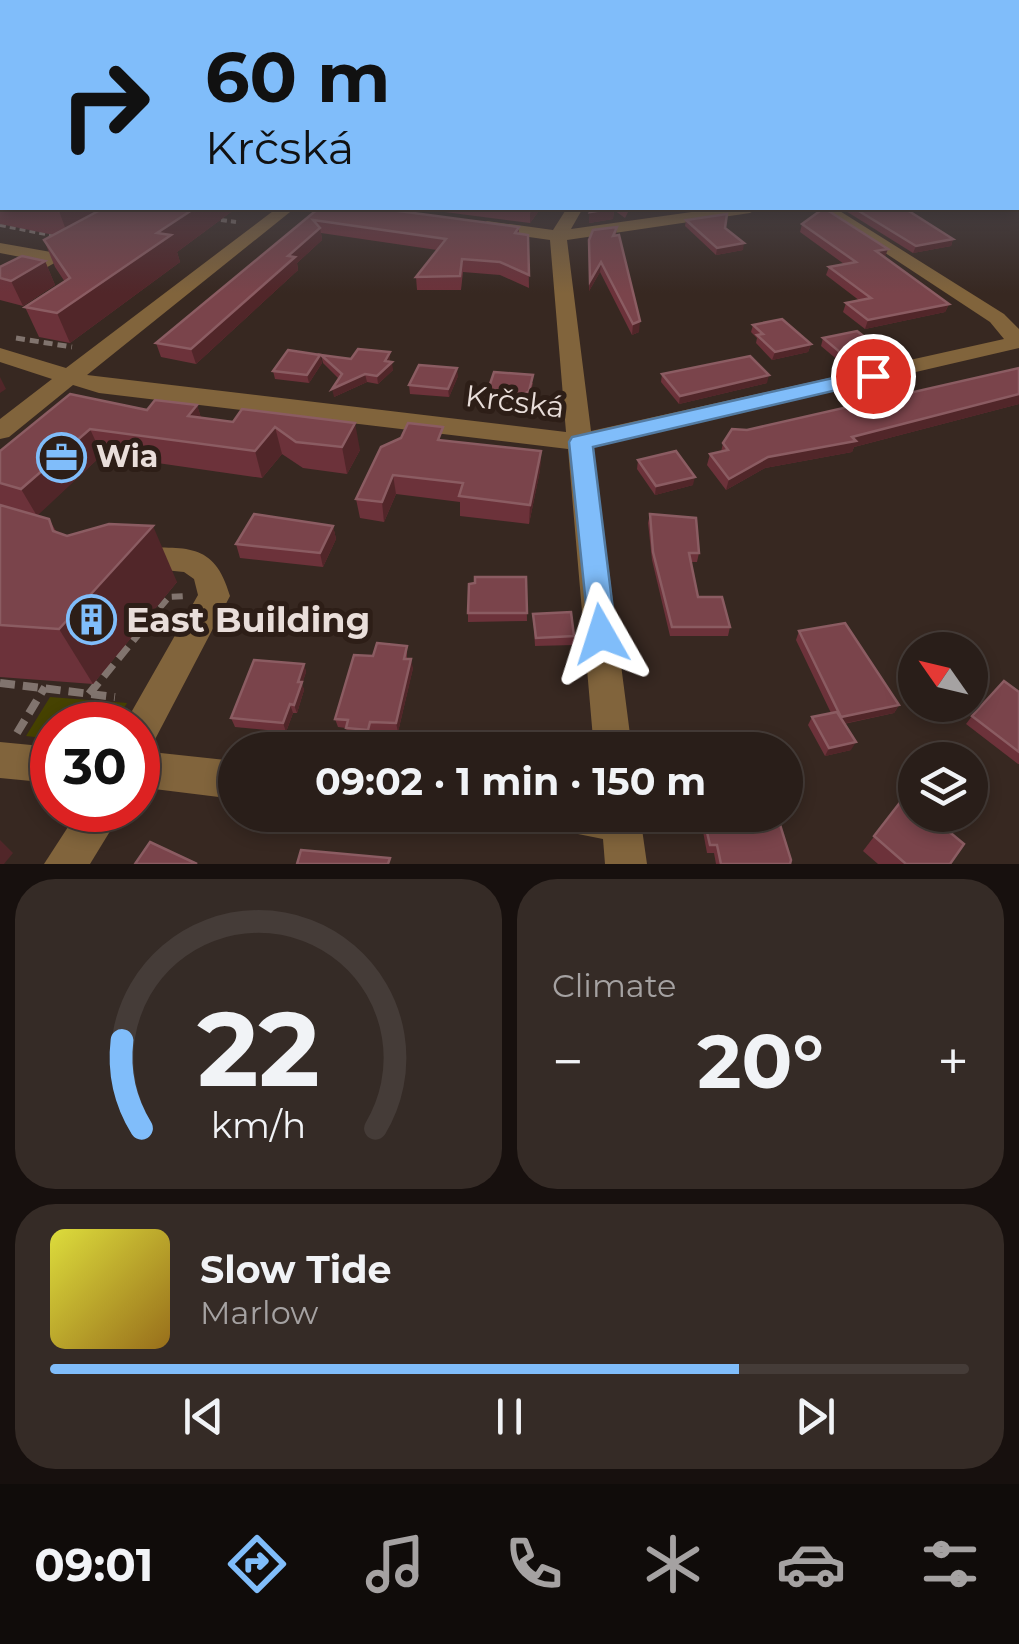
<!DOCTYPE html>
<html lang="en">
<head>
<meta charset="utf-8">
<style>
  :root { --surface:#291e19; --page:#352b26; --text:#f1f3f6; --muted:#a5a2a2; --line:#453c38; --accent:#80bdfa }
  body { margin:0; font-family:Montserrat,sans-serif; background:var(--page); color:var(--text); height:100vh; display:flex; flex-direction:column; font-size:38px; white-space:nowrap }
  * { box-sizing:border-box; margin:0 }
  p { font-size:32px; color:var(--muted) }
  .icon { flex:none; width:55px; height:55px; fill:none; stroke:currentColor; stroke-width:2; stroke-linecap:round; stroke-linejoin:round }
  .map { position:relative; height:864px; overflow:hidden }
  .side { display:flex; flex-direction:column; gap:15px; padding:15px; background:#17100e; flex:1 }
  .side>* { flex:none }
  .hud { position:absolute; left:0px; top:0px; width:1020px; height:210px; box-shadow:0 5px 15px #0003,0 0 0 2px var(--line); background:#80bdfa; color:#111; overflow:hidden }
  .needle { width:65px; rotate:304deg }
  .tools { position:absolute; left:898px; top:632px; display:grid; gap:20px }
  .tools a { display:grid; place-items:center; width:90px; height:90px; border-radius:50%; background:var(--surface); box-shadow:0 5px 15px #0003,0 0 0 2px var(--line); font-size:50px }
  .speed { position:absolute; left:30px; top:702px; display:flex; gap:20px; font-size:50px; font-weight:700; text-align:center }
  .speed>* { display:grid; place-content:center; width:130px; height:130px; border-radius:50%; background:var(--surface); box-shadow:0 5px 15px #0003,0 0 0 2px var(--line); line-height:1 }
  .speed .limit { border:15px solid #d22; background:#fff; color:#111 }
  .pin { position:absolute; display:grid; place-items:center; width:85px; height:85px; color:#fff; margin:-42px; border:5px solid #fff; border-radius:50%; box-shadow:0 2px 10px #0007 }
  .me { position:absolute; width:110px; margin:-55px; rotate:354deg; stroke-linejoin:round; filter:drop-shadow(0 0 8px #0008) }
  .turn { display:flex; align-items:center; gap:35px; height:210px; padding:0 40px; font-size:45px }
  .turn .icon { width:130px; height:130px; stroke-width:2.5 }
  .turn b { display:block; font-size:70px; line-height:85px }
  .big { font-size:75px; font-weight:700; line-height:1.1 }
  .side .card { flex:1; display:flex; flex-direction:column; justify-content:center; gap:15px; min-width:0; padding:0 35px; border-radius:40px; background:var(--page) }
  .side .dial { align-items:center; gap:0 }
  .dial svg { height:260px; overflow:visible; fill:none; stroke:var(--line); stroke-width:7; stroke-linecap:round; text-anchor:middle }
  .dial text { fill:var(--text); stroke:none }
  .song { display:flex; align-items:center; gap:30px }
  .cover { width:120px; height:120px; border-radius:15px; background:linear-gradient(135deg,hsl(60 70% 55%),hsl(40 70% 35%)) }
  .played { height:10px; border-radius:5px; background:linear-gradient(90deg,var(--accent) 75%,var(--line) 75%) }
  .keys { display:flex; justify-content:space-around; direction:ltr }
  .heat { display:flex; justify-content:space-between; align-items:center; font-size:55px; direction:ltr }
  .side .tiles { flex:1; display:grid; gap:15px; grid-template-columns:1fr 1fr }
  .card:last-child { grid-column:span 2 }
  .trip { position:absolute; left:218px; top:732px; width:585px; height:100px; border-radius:50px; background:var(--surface); box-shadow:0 5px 15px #0003,0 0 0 2px var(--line); font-weight:700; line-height:100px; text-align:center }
  .tabs { display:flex; height:160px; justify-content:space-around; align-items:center; background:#100c0a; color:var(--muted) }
  .tabs .icon { width:70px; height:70px }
  .tabs .on { color:var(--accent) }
  .tabs b { font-size:45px; color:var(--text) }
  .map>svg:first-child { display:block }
  .green { fill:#464201 }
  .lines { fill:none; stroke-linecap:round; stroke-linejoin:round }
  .path-far3 { stroke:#81746e; stroke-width:4; stroke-dasharray:6 4; stroke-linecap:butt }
  .path-far2 { stroke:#81746e; stroke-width:5; stroke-dasharray:9 5; stroke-linecap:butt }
  .path-far1 { stroke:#81746e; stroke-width:6; stroke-dasharray:11 6; stroke-linecap:butt }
  .path { stroke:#81746e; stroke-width:8; stroke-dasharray:15 8; stroke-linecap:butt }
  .minor { fill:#81643c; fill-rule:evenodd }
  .wall { fill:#6c323a }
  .shaded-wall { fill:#512629 }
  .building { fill:#7a444b; stroke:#8b5c62; stroke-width:2.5 }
  .route { fill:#80bdfa; stroke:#537ba2; stroke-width:2.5 }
  .labels { text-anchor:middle; stroke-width:10; stroke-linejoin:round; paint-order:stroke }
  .street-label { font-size:30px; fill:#e9deda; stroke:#2d1e17 }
  .poi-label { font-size:30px; font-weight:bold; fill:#e9deda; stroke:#2d1e17; text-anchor:start }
  .near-poi-label { font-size:35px; font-weight:bold; fill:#e9deda; stroke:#2d1e17; text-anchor:start }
</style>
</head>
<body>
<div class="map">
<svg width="1019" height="864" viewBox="0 0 1019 864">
  <rect width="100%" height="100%" fill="#372821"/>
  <!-- green -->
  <path class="green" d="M 50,697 L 127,703 L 114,725 L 52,725 L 52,739 L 26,736 Z"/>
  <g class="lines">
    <!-- path-far3 -->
    <g class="path-far3">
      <path d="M 221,220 L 236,222"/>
      <path d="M 0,225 L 56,236"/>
    </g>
    <!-- path-far2 -->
    <path class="path-far2" d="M 16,338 L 72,347"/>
    <!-- path-far1 -->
    <path class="path-far1" d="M 149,621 L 169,597 L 186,596"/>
    <!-- path -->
    <g class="path">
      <path d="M 0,683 L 115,697"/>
      <path d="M 89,694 L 151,618"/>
      <path d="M 17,733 L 45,687"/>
    </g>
    <!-- minor -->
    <g class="minor">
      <path d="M 132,208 L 151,208 L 0,294 L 0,280 L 36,260 L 0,253 L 0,243 L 51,252 Z"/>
      <path d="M 277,208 L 295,208 L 87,375 L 566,432 L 550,240 L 487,231 L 479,226 L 487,221 L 553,230 L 567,208 L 583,208 L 571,229 L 720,208 L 758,208 L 750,213 L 567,240 L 591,431 L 1004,339 L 990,322 L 817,208 L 835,208 L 1004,314 L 1019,329 L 1019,348 L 593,447 L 632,750 L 594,750 L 568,449 L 99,393 L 73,385 L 9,437 L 0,439 L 0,419 L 52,379 L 0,362 L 0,348 L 66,368 Z"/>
      <path d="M 135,547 C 185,549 214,540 230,596 L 151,747 L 142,751 L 235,761 L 235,799 L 138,787 L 138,725 L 124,725 L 198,595 L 194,579 L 184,572 L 124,566 L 120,558 L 124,550 Z"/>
      <path d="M 0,742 L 52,747 L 52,783 L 0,778 Z"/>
      <path d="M 79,810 L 123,810 L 90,864 L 44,864 Z"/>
      <path d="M 547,815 L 640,815 L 647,864 L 605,864 L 603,839 L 553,829 Z"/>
    </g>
  </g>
  <!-- wall -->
  <g class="wall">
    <path d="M 0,172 L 2,172 L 2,208 L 230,208 L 231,212 L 177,252 L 180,262 L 70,343 L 39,337 L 25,307 L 65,282 L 55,267 L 44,240 L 54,235 L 0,224 Z"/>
    <path d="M 319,208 L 519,227 L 519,234 L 528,235 L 529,288 L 500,275 L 463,272 L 461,290 L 417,290 L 416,277 L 437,250 L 321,233 L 322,240 L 297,263 L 298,270 L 196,364 L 161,357 L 156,343 Z"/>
    <path d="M 414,208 L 541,208 L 530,223 Z"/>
    <path d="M 592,208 L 630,208 L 625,218 L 614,210 L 613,219 L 589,223 L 590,212 Z"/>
    <path d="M 841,208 L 904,208 L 953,239 L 951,246 L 913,253 Z"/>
    <path d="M 686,220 L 725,228 L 743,250 L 716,255 L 685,226 Z"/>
    <path d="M 802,224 L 885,258 L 949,304 L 945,312 L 865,329 L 843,312 L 846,303 L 860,301 L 826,275 L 829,267 L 844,264 L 800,232 Z"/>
    <path d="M 617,227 L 616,235 L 639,332 L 632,335 L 600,272 L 589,291 L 589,240 Z"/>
    <path d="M 45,261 L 55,285 L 23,306 L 0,300 L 0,265 L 1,267 Z"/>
    <path d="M 753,325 L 811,344 L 808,352 L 772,360 L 756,343 L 757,338 L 751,332 Z"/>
    <path d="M 823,338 L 883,351 L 880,359 L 846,367 L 821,346 Z"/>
    <path d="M 390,352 L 389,362 L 393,370 L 378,384 L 367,382 L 334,397 L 339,379 L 323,363 L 321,355 L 351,359 Z"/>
    <path d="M 320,355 L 322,363 L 309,383 L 275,379 L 273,371 Z"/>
    <path d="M 1019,368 L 1019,404 L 854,447 L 852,452 L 765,468 L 726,490 L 707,465 L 710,454 L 721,452 L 723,443 L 747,430 Z"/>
    <path d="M 662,374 L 767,383 L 679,404 L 661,382 Z"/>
    <path d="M 458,376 L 449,397 L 410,394 L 409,385 Z"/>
    <path d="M 533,383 L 529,399 L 516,407 L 511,401 L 488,398 L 488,390 Z"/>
    <path d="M 197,405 L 201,418 L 233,422 L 242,409 L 360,450 L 347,474 L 303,468 L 282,454 L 262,478 L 102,455 L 37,515 L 49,519 L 57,533 L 177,582 L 93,684 L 0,677 L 0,451 L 147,410 Z"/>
    <path d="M 444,440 L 541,451 L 540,470 L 529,524 L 460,516 L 460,502 L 396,494 L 384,522 L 360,518 L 356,499 Z"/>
    <path d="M 638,460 L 693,485 L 655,495 L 637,469 Z"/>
    <path d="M 650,514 L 699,553 L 697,562 L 691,562 L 698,597 L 730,627 L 728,636 L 670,636 L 652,560 L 648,523 Z"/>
    <path d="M 333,526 L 336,539 L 323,567 L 240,558 L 236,544 Z"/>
    <path d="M 526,577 L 527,621 L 468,622 L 468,613 Z"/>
    <path d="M 533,614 L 574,636 L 574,645 L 535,646 Z"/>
    <path d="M 799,631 L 899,705 L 894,713 L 844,724 L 851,750 L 825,756 L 808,725 L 812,717 L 831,713 L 796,640 Z"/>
    <path d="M 407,646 L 407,659 L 413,668 L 398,732 L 372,730 L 369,738 L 348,737 L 346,728 L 338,727 L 335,719 L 373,656 Z"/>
    <path d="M 304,664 L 306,672 L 302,684 L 304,690 L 297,713 L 293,713 L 286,732 L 235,727 L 231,718 Z"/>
    <path d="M 1019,692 L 1019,764 L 1018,764 L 966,724 L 972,716 Z"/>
    <path d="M 905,796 L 950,864 L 878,864 L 863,851 Z"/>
    <path d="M 700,815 L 777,815 L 790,864 L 716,864 L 714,853 L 707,853 Z"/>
  </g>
  <!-- shaded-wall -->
  <g class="shaded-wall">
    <path d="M 66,208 L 125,208 L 69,238 L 59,211 Z"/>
    <path d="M 195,208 L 230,208 L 231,212 L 177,252 L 180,262 L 70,343 L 57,313 L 157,233 Z"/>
    <path d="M 533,208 L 541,208 L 530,223 L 530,211 Z"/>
    <path d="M 614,208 L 613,219 L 589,223 L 590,212 Z"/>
    <path d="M 669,208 L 701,208 L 668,212 Z"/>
    <path d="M 320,228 L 322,240 L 297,263 L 298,270 L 196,364 L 191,349 L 288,256 Z"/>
    <path d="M 953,239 L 951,246 L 913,253 L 916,246 Z"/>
    <path d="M 744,243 L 743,250 L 716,255 L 717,248 Z"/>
    <path d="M 888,249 L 885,257 L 876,251 Z"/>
    <path d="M 45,261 L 55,285 L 23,306 L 11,281 Z"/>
    <path d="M 601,262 L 600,272 L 589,291 L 590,281 Z"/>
    <path d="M 949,304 L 945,312 L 865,329 L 868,320 Z"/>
    <path d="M 640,321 L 639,332 L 632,335 L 633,324 Z"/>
    <path d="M 811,344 L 808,352 L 772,360 L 775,352 Z"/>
    <path d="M 883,351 L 880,359 L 846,367 L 848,359 Z"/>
    <path d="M 390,352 L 390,360 L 387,367 L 392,362 L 393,370 L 378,384 L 377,376 Z"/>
    <path d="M 320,355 L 322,363 L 309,383 L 307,375 Z"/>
    <path d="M 457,368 L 458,376 L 449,397 L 448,389 Z"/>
    <path d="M 365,374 L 367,382 L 334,397 L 332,389 Z"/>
    <path d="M 533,375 L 529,399 L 516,407 L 516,399 Z"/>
    <path d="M 769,375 L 767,383 L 679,404 L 680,396 Z"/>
    <path d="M 0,377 L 6,389 L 0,393 Z"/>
    <path d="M 1019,394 L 1019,404 L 854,447 L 852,452 L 765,468 L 726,490 L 729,479 L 768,457 Z"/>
    <path d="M 197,405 L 205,431 L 188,416 Z"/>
    <path d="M 355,423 L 360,450 L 347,474 L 342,447 Z"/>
    <path d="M 275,427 L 282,454 L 262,478 L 255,451 Z"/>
    <path d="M 90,429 L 102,455 L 37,516 L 21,489 Z"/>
    <path d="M 541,451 L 540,470 L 529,524 L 530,505 Z"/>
    <path d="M 393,475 L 396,494 L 384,522 L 382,502 Z"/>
    <path d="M 695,477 L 693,485 L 655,495 L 656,486 Z"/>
    <path d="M 153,526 L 177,582 L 93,684 L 59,629 Z"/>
    <path d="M 333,526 L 336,539 L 323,567 L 320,553 Z"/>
    <path d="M 411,659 L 413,668 L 398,732 L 396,723 Z"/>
    <path d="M 304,664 L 306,672 L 302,684 L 304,690 L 297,713 L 294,705 L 298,682 Z"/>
    <path d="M 290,704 L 293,713 L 286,732 L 283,723 Z"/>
    <path d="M 899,705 L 894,713 L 837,725 L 841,717 Z"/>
    <path d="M 856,742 L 851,750 L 825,756 L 829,748 Z"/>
    <path d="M 0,840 L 13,853 L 4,864 L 0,864 Z"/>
  </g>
  <!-- building -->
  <g class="building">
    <path d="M 0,172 L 2,172 L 2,201 L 0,200 Z"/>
    <path d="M 38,208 L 66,208 L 59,211 Z"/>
    <path d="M 104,208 L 195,208 L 157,233 L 171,235 L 57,313 L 25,307 L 70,278 L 44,240 Z"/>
    <path d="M 319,208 L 376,208 L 519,227 L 515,233 L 528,235 L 529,275 L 500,262 L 462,259 L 460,276 L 416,277 L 446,239 L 313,220 L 320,228 L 288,256 L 295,257 L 191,349 L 156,343 Z"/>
    <path d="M 504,208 L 533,208 L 530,211 Z"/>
    <path d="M 592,208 L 614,208 L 590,212 Z"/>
    <path d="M 824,208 L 888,249 L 876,251 L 949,304 L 868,320 L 846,303 L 871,298 L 829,267 L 856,262 L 802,224 Z"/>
    <path d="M 854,208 L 904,208 L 953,239 L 916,246 Z"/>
    <path d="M 727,214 L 725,228 L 744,243 L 717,248 L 686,220 Z"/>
    <path d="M 617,227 L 613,236 L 619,235 L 640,321 L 633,324 L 601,262 L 590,281 L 589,240 L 593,230 Z"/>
    <path d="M 22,256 L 45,261 L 11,281 L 0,278 L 0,267 Z"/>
    <path d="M 782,319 L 811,344 L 775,352 L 757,335 L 763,334 L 753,325 Z"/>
    <path d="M 857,331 L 883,351 L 848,359 L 823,338 Z"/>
    <path d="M 358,349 L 390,352 L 385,361 L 392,362 L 377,376 L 365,374 L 332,389 L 342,374 L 321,355 L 351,359 Z"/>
    <path d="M 288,350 L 320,355 L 307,375 L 273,371 Z"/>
    <path d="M 750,356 L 769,375 L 680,396 L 662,374 Z"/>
    <path d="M 419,365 L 457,368 L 448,389 L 409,385 Z"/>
    <path d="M 1019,368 L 1019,394 L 852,437 L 856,441 L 768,457 L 729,479 L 710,454 L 728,450 L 723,443 L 732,429 L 747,430 Z"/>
    <path d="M 494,372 L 533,375 L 529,391 L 516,399 L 511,392 L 488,390 Z"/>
    <path d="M 70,394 L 147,410 L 155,400 L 197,405 L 188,416 L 233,422 L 242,409 L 355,423 L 342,447 L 296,442 L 275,427 L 255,451 L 90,429 L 21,489 L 0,483 L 0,451 Z"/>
    <path d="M 408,423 L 443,427 L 438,440 L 541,451 L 530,505 L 459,496 L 463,483 L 393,475 L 382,502 L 356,499 L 381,447 L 401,438 Z"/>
    <path d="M 676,451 L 695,477 L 656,486 L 638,460 Z"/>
    <path d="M 0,505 L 49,519 L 53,531 L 67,536 L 109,524 L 153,526 L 59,629 L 0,625 Z"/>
    <path d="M 254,514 L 333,526 L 320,553 L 236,544 Z"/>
    <path d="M 650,514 L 696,518 L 699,553 L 689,553 L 698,597 L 722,597 L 730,627 L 672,627 L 653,552 Z"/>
    <path d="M 475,577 L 526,577 L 527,613 L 468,613 L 469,584 L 475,583 Z"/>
    <path d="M 571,612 L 574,636 L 536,638 L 533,614 Z"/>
    <path d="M 845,623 L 899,705 L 841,717 L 799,631 Z"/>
    <path d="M 377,643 L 407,646 L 404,659 L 411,659 L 396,723 L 370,722 L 368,730 L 346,728 L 348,720 L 335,719 L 354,655 L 373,656 Z"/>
    <path d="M 254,660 L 304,664 L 298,682 L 302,682 L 294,705 L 290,704 L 283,723 L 231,718 Z"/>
    <path d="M 1004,681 L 1019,692 L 1019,752 L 972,716 Z"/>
    <path d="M 837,712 L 856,742 L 829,748 L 812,717 Z"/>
    <path d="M 905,796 L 915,804 L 915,815 L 929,815 L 964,844 L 950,864 L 906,864 L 874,836 Z"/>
    <path d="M 703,815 L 777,815 L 791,860 L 790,864 L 721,864 L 717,845 L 710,845 Z"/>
    <path d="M 150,842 L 197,864 L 135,864 Z"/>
    <path d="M 301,850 L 390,858 L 388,864 L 297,864 Z"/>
  </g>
  <!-- sky -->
  <linearGradient id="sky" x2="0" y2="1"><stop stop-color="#1e1612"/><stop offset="0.59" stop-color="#4d484e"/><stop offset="1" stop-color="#4d484e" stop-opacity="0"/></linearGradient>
  <rect width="1019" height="293" fill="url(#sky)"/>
  <!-- route -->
  <path class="route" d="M 873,369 L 883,376 L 880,380 L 593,447 L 616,634 L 612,643 L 601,647 L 590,643 L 569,442 L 572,437 Z"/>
  <!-- icons -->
  <defs>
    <symbol id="office-ring" viewBox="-11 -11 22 22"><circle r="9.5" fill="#2d1e17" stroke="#80bdfa" stroke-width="1.5"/><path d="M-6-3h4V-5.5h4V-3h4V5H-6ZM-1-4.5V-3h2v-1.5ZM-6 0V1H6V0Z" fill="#80bdfa"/></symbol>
    <symbol id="building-ring" viewBox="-11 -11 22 22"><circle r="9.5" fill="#2d1e17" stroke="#80bdfa" stroke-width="1.5"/><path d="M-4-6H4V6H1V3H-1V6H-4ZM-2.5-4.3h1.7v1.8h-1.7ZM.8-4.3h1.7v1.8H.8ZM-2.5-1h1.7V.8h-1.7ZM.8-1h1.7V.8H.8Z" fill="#80bdfa"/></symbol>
  </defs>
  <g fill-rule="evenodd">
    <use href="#office-ring" x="34" y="430" width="55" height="55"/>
    <use href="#building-ring" x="64" y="592" width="55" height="55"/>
  </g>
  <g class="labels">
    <!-- street labels -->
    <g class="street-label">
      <text transform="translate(515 402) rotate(7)" y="10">Krčská</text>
    </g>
    <!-- poi labels -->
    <g class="poi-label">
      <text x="96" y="467">Wia</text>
    </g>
    <!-- near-poi labels -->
    <g class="near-poi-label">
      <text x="126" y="632">East Building</text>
    </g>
  </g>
</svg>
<div class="tools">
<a><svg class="needle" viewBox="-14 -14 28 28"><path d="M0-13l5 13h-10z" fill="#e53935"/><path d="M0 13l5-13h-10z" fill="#a5a2a2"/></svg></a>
<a><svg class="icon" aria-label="layers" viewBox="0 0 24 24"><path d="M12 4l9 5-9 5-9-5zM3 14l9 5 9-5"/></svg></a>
</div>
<div class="speed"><div class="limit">30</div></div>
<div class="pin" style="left:873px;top:376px;background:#d93025"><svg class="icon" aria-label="arrive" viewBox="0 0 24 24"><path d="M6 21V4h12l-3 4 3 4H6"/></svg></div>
<svg class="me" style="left:601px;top:634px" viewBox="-20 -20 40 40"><path d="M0-17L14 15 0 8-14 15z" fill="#80bdfa" stroke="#fff" stroke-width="4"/></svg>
<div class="trip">09:02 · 1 min · 150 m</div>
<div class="hud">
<div class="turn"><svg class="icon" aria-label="right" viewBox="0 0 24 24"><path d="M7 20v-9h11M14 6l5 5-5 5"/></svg><div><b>60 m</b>Krčská</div></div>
</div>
</div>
<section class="side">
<div class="tiles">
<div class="card dial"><svg viewBox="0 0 100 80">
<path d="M14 69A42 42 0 1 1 86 69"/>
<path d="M14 69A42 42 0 0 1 8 42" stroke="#80bdfa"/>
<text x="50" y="56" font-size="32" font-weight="700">22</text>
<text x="50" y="72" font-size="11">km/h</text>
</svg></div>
<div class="card"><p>Climate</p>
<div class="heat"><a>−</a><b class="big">20°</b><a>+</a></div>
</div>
<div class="card">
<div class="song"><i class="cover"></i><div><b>Slow Tide</b><p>Marlow</p></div></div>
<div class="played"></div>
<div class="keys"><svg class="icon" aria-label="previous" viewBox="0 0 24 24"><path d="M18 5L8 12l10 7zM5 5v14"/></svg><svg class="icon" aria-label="pause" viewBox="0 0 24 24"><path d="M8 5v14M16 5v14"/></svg><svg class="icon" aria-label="next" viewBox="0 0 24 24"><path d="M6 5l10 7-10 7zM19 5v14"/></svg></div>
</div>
</div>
</section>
<nav class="tabs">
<b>09:01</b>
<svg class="icon on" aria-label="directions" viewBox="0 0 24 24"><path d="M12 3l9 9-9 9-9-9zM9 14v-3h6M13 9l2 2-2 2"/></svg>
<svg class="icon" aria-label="music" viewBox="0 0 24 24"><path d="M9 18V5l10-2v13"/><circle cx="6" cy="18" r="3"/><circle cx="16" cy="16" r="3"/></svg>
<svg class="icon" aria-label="phone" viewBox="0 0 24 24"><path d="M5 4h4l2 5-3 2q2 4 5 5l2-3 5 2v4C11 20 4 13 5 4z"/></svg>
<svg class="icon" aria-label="climate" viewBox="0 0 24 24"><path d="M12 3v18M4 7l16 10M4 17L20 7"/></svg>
<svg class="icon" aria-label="car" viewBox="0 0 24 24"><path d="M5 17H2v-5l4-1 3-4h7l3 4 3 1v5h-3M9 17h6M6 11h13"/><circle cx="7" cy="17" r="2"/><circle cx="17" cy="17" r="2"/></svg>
<svg class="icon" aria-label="filters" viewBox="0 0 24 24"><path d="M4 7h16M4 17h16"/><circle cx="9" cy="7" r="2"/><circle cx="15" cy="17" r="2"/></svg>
</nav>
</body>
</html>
